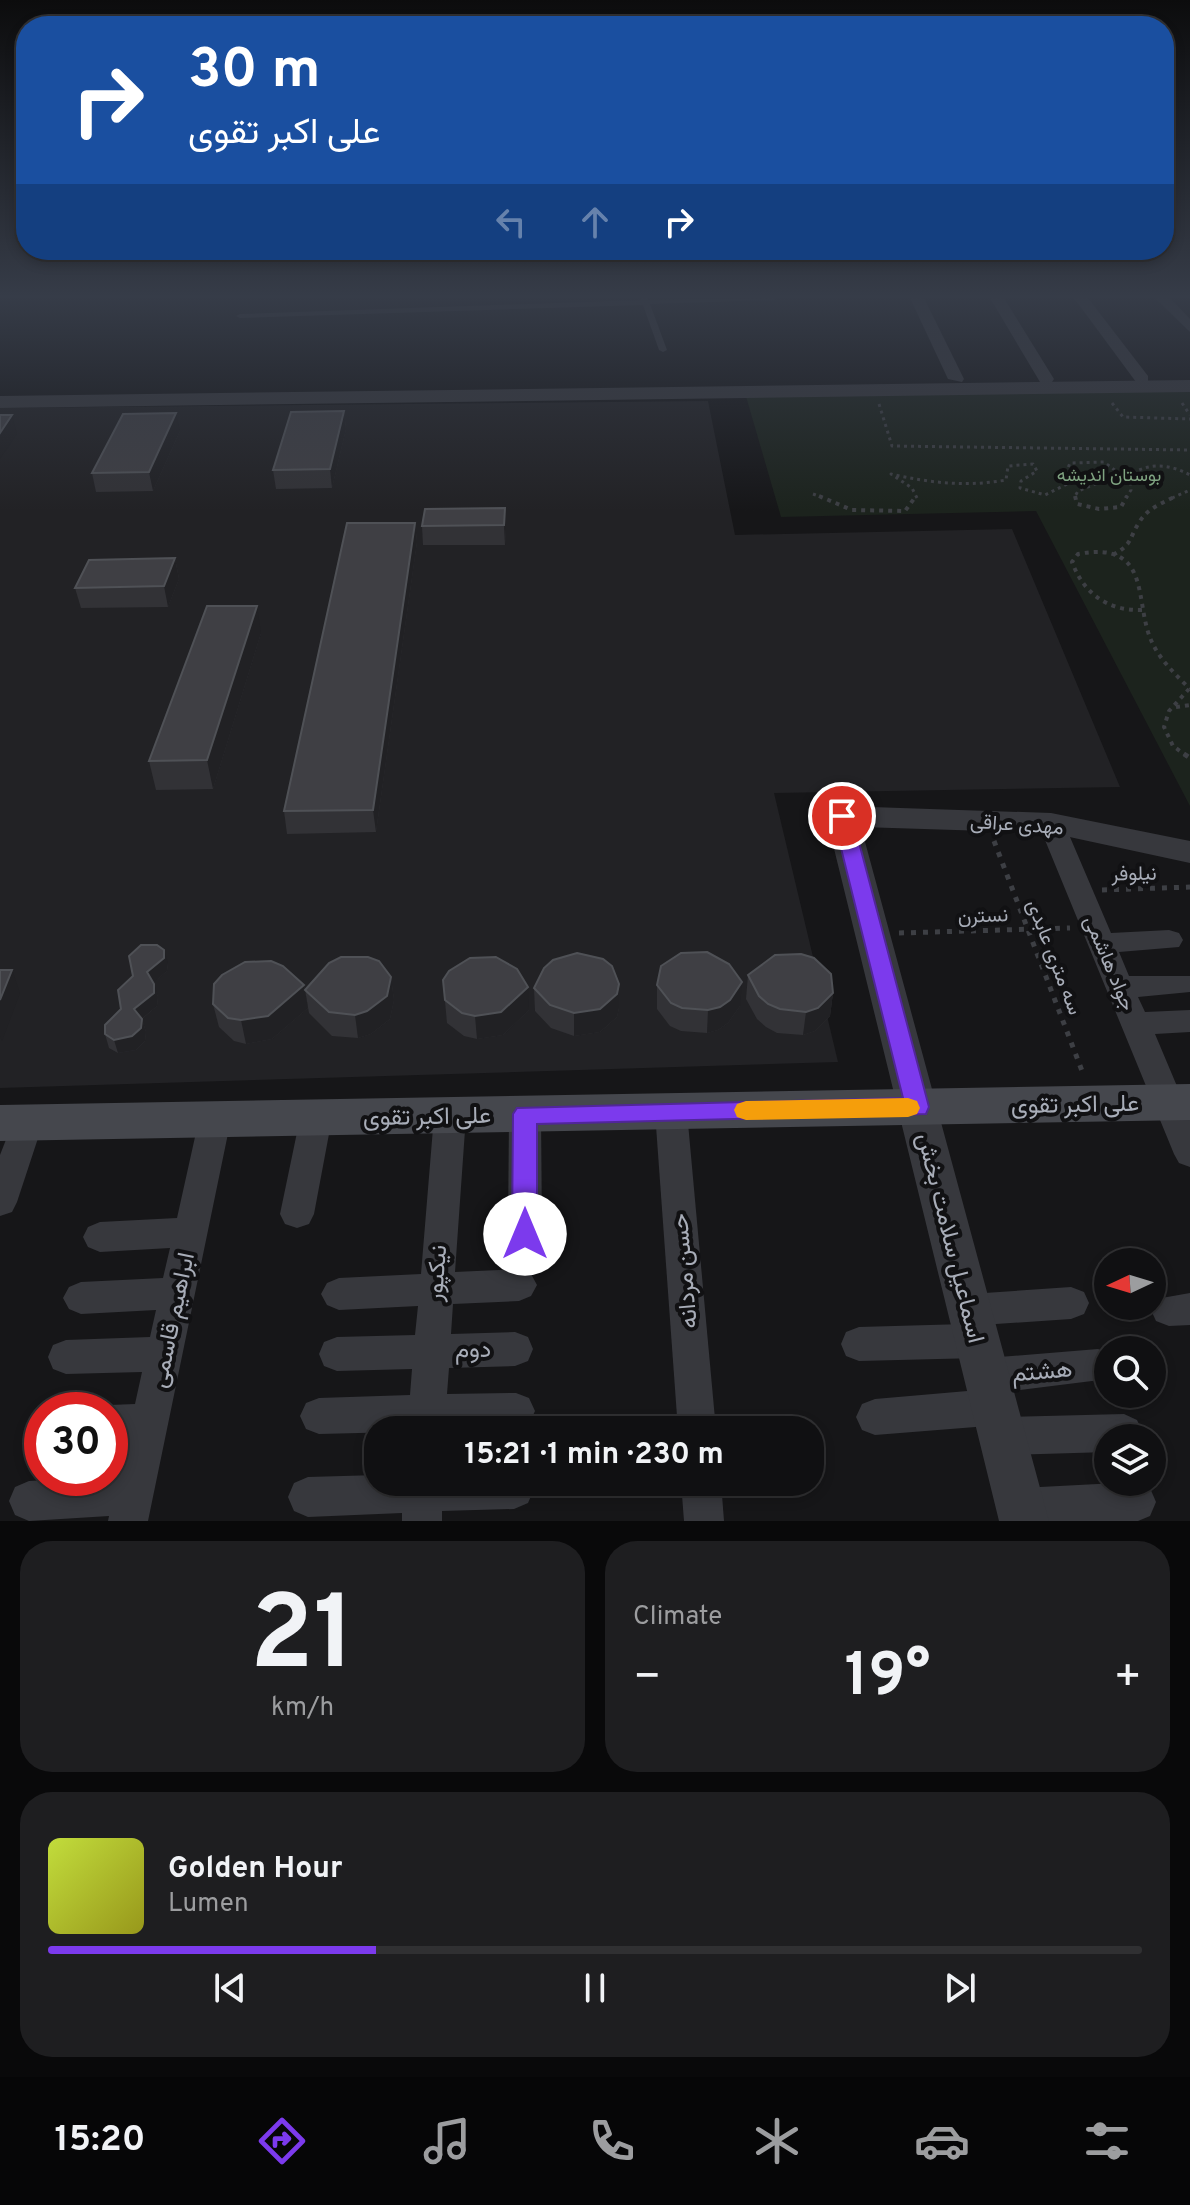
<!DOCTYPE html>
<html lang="en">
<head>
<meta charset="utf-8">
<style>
  :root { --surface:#101012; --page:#1e1e20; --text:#f1f3f6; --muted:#9c9d9f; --line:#303032; --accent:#7c3aed }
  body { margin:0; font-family:Overpass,Vazirmatn,sans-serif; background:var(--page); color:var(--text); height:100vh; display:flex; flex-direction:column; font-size:30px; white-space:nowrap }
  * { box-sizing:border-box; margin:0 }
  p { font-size:26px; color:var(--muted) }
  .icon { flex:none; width:44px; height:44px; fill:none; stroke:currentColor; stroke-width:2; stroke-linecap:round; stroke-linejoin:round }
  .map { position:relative; height:1521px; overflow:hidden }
  .side { display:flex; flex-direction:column; gap:20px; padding:20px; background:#09090a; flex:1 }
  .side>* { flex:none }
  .top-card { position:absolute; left:16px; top:16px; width:1158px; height:244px; border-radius:32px; box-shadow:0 4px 12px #0003,0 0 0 2px var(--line); background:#1a4fa0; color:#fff; overflow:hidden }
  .needle { width:52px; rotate:266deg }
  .buttons { position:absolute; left:1094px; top:1248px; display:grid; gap:16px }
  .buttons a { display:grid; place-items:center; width:72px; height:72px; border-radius:50%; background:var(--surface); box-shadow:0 4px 12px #0003,0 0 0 2px var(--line); font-size:40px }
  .speed { position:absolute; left:24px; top:1392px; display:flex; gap:16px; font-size:40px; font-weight:700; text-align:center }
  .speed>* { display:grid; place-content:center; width:104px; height:104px; border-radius:50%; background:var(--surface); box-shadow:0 4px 12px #0003,0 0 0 2px var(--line); line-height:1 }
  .speed .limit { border:12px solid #d22; background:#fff; color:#111 }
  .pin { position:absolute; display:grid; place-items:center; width:68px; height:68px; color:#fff; margin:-34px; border:4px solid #fff; border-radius:50%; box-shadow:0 2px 8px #0007 }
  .me { position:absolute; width:88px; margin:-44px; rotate:0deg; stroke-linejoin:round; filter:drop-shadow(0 0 6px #0008) }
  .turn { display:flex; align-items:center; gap:28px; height:168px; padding:0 40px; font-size:36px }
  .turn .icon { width:104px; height:104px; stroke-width:2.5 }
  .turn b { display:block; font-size:56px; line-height:68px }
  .lanes { display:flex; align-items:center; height:76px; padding:0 40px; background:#0003; justify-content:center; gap:40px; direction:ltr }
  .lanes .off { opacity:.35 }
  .big { font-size:60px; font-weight:700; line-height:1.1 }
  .side .widget { flex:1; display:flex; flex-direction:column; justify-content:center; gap:12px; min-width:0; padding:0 28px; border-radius:32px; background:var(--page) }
  .side .dial { align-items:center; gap:0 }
  .dial b { font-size:104px; line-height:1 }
  .song { display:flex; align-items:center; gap:24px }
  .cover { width:96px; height:96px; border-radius:12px; background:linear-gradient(135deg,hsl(70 70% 55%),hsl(60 70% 35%)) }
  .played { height:8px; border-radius:4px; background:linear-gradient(90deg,var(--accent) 30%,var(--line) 30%) }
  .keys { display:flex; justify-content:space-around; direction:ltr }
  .heat { display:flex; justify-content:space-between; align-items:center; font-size:44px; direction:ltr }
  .side .tiles { flex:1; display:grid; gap:20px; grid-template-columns:1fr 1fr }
  .widget:last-child { grid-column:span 2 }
  .trip { position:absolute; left:364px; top:1416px; width:460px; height:80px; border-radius:32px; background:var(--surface); box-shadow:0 4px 12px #0003,0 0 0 2px var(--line); font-weight:700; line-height:80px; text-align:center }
  .dock { display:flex; height:128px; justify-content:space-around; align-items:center; background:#060607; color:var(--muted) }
  .dock .icon { width:56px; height:56px }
  .dock .current { color:var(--accent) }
  .dock b { font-size:36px; color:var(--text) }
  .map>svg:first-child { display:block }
  .built { fill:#222225 }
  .green { fill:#1c231d }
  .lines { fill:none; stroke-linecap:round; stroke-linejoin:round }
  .path-far2 { stroke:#3d3f44; stroke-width:3; stroke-dasharray:3 4; stroke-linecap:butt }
  .path-far1 { stroke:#3d3f44; stroke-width:4; stroke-dasharray:4 5; stroke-linecap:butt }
  .path { stroke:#3d3f44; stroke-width:5; stroke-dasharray:5 7; stroke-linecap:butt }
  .service { fill:#37383d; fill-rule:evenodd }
  .minor { fill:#37383d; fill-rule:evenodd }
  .tertiary { fill:#37383d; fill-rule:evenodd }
  .secondary { fill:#45474d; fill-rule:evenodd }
  .wall { fill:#323236 }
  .shaded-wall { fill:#212124 }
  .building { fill:#3f3f44; stroke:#4f5156; stroke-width:2 }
  .route { fill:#7c3aed; stroke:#51269a; stroke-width:2 }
  .slow { fill:#f59e0b }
  .labels { text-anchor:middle; stroke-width:8; stroke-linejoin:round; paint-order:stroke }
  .far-park-label { font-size:18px; fill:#7fa381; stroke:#111113 }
  .street-label { font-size:20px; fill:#a8adb8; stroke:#111113 }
  .near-street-label { font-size:24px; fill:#a8adb8; stroke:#111113 }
</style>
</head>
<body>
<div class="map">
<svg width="1190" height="1521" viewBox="0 0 1190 1521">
  <rect width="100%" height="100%" fill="#161618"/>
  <!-- built -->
  <path class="built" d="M 708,401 L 735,535 L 1012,529 L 1120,787 L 774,793 L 838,1062 L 0,1088 L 0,408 Z"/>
  <!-- green -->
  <path class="green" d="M 1190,391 L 1190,806 L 1036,511 L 781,517 L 745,393 Z"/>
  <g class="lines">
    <!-- path-far2 -->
    <g class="path-far2">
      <path d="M 1112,403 L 1123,417 L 1190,419"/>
      <path d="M 1182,403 L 1190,415"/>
      <path d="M 879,404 L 892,446 L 1190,450"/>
      <path d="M 813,494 L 824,498"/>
      <path d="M 917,498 L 912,488 L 891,474 C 930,483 967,487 1006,480 L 1008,466 L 1033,464 L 1037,471 L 1021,481 L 1020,488 L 1045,495 L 1067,484 L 1065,475 L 1070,463 L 1104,462 L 1120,474 L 1078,491 L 1074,498"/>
      <path d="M 1126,498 L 1131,490 L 1130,475 C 1149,462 1170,464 1190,475"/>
      <path d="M 1172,498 L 1190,490"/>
    </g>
    <!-- path-far1 -->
    <g class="path-far1">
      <path d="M 819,496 L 852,510 L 905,511 L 916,496"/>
      <path d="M 1075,496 L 1077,504 L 1099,509 L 1121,507 L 1127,496"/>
      <path d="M 1113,555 C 1134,543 1128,539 1140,521 C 1148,508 1163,503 1176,496"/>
      <path d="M 1142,610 C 1108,611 1084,594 1072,562 L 1078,554 C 1152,540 1134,601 1151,640 C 1159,659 1175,674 1190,689"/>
      <path d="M 1176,707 L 1190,705"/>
      <path d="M 1187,756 L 1173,746 L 1164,727 L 1169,711 L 1189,689"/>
    </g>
    <!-- path -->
    <g class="path">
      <path d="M 1184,754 L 1190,758"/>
      <path d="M 994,841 L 1084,1076"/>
      <path d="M 1102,890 L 1190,887"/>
      <path d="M 899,933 L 1070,928"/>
    </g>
    <!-- service -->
    <path class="service" d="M 640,298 L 648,298 L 648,300 L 777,298 L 774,300 L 650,304 L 667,350 L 663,352 L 659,350 L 643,305 L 240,318 L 236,316 L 240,314 L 641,300 Z"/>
    <!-- minor -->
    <g class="minor">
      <path d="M 910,298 L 924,298 L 964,379 L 962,382 L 948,379 Z"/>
      <path d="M 990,298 L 1004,298 L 1054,379 L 1052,382 L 1040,382 Z"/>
      <path d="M 1074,298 L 1088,298 L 1148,376 L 1148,382 L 1136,382 Z"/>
      <path d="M 1155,298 L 1170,298 L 1190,319 L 1190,332 Z"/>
      <path d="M 1051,815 L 1060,817 L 1064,823 L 1111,933 L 1169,930 L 1179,933 L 1183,940 L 1179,947 L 1119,952 L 1129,976 L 1190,976 L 1190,992 L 1138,997 L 1145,1012 L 1190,1010 L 1190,1032 L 1155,1034 L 1190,1117 L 1190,1167 L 1179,1163 L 1174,1154 L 1038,823 L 1042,817 Z"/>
      <path d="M 671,1099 L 682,1103 L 687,1112 L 716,1430 L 678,1430 L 655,1112 L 660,1103 Z"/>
      <path d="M 525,1101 L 536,1105 L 541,1114 L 542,1234 L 537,1244 L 525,1249 L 513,1244 L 508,1234 L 509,1114 L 514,1105 Z"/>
      <path d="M 450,1103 L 461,1107 L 466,1116 L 455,1272 L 519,1269 L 531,1274 L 537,1285 L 531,1296 L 519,1301 L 453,1304 L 451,1334 L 515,1332 L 528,1337 L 533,1349 L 528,1361 L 515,1366 L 449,1368 L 447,1394 L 516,1393 L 529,1398 L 535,1411 L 529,1424 L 516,1429 L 319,1434 L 306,1429 L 300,1416 L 306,1403 L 319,1398 L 410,1395 L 412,1369 L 337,1371 L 324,1366 L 319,1354 L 324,1342 L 337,1337 L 415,1335 L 418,1306 L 339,1310 L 327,1305 L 321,1294 L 327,1283 L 339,1278 L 421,1274 L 434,1116 L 439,1107 Z"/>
      <path d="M 316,1105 L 327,1109 L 332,1118 L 314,1214 L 309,1224 L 297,1228 L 285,1224 L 280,1214 L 300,1118 L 305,1109 Z"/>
      <path d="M 215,1106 L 226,1110 L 231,1119 L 148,1521 L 108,1521 L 109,1516 L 29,1521 L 15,1515 L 9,1501 L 15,1487 L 29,1481 L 118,1476 L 126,1441 L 110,1441 L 110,1410 L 97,1410 L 110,1405 L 135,1404 L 142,1372 L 66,1374 L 53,1369 L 48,1357 L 53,1345 L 66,1340 L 150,1337 L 156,1310 L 81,1314 L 69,1309 L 63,1298 L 69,1287 L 81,1282 L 163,1278 L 170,1248 L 100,1252 L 88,1247 L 83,1237 L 88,1227 L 100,1222 L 177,1218 L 199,1119 L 204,1110 Z"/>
      <path d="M 27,1110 L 38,1114 L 43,1123 L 17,1202 L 12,1212 L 0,1216 L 0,1155 L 16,1114 Z"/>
      <path d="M 1071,1287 L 1084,1292 L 1089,1303 L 1084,1314 L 1071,1319 L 981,1325 L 991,1329 L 996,1341 L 991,1353 L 978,1358 L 859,1361 L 846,1356 L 841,1344 L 846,1332 L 859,1327 L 965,1324 L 957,1321 L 952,1310 L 957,1299 L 970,1294 Z"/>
      <path d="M 1190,1293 L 1190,1325 L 1169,1326 L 1156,1321 L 1151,1310 L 1156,1299 Z"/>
      <path d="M 1098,1349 L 1108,1353 L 1108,1379 L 1003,1392 L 1008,1394 L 1014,1407 L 1009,1417 L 1124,1414 L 1137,1420 L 1143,1433 L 1141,1438 L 1108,1438 L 1108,1452 L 1003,1455 L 989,1449 L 984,1436 L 988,1426 L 875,1435 L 862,1430 L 856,1417 L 862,1404 L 875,1399 L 979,1390 L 969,1376 L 974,1364 L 987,1358 Z"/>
      <path d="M 378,1475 L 378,1482 L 531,1482 L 534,1489 L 528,1503 L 514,1509 L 442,1511 L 442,1521 L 402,1521 L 402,1513 L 308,1517 L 294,1511 L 288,1497 L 294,1483 L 308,1477 Z"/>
      <path d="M 681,1482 L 721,1482 L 724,1521 L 684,1521 Z"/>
      <path d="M 1136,1482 L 1150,1488 L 1156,1502 L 1150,1516 L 1138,1521 L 1007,1521 L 1001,1508 L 1007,1494 L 1021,1488 Z"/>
    </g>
    <!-- tertiary -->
    <g class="tertiary">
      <path d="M 1190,380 L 1190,392 L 0,408 L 0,396 Z"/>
      <path d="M 842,806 L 1051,813 L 1190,841 L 1190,863 L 1051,833 L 861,827 L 1049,1521 L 999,1521 L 826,816 L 831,809 Z"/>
    </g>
    <!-- secondary -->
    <path class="secondary" d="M 1190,1084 L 1190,1120 L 0,1141 L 0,1105 Z"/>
  </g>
  <!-- wall -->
  <g class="wall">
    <path d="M 344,411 L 346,429 L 332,488 L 276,489 L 273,470 Z"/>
    <path d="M 180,431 L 153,491 L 96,492 L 92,473 Z"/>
    <path d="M 505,508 L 506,528 L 505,545 L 423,545 L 422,526 Z"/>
    <path d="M 415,523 L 417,542 L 376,832 L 287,834 L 284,811 Z"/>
    <path d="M 175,558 L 179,579 L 168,607 L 81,608 L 75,588 Z"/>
    <path d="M 261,633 L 213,789 L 156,790 L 149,761 Z"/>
    <path d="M 168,963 L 167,971 L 153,983 L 158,997 L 157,1006 L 142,1019 L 146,1032 L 145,1041 L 136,1050 L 118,1053 L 109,1048 L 105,1034 L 121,1009 L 133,976 Z"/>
    <path d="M 748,975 L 833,993 L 830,1016 L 815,1031 L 803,1035 L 777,1033 L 766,1027 L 757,1019 L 746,999 Z"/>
    <path d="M 391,977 L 394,1000 L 390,1019 L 371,1034 L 358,1038 L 332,1036 L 309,1013 L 305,990 Z"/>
    <path d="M 443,980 L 529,1010 L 503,1035 L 477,1039 L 464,1036 L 447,1023 Z"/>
    <path d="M 304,985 L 308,1008 L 272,1039 L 246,1044 L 234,1041 L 219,1027 L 213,1004 Z"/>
    <path d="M 657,985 L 740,1006 L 728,1023 L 718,1030 L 707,1033 L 681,1031 L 670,1026 L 657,1009 Z"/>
    <path d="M 534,988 L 619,1008 L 617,1017 L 600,1032 L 574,1036 L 551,1028 L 535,1011 Z"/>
  </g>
  <!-- shaded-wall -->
  <g class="shaded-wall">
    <path d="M 344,411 L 346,429 L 332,488 L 330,469 Z"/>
    <path d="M 176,413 L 180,431 L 153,491 L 149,472 Z"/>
    <path d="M 12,415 L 17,434 L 0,459 L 0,433 Z"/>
    <path d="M 505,508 L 506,528 L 505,545 L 504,525 Z"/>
    <path d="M 415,523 L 417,542 L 376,832 L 373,810 Z"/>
    <path d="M 175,558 L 179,579 L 168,607 L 164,586 Z"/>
    <path d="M 257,606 L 261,633 L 213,789 L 207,760 Z"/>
    <path d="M 164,950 L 168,963 L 167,971 L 150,986 L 147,972 Z"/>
    <path d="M 12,970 L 20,993 L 2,1041 L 0,1036 L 0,1000 Z"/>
    <path d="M 391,977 L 394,1000 L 390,1019 L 371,1034 L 358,1038 L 355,1015 Z"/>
    <path d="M 742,982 L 740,1006 L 728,1023 L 718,1030 L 707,1033 L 708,1010 Z"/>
    <path d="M 154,984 L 158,997 L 157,1006 L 138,1022 L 134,1009 Z"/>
    <path d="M 619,984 L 619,1008 L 617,1017 L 600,1032 L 574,1036 L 574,1013 Z"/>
    <path d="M 304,985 L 308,1008 L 272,1039 L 246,1044 L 241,1020 Z"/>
    <path d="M 528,987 L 529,1010 L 503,1035 L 477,1039 L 475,1016 Z"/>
    <path d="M 833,993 L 830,1016 L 815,1031 L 803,1035 L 806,1012 Z"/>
    <path d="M 142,1019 L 146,1032 L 145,1041 L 136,1050 L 118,1053 L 114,1040 Z"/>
  </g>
  <!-- building -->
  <g class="building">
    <path d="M 344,411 L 330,469 L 273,470 L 291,412 Z"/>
    <path d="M 176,413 L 149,472 L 92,473 L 123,414 Z"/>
    <path d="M 0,415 L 12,415 L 0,433 Z"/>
    <path d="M 505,508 L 504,525 L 422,526 L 425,509 Z"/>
    <path d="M 347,523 L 415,523 L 373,810 L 284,811 Z"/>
    <path d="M 175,558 L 164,586 L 75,588 L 89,560 Z"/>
    <path d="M 207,606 L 257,606 L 207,760 L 149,761 Z"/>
    <path d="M 141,945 L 157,945 L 164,950 L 164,958 L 147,972 L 154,984 L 154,993 L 134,1009 L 142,1019 L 141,1028 L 132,1036 L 114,1040 L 105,1034 L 105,1025 L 121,1009 L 118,990 L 133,976 L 129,956 Z"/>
    <path d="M 707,952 L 729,964 L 742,982 L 730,1000 L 720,1007 L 708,1010 L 682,1008 L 671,1003 L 657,985 L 661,966 L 681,953 Z"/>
    <path d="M 577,953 L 603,959 L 612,966 L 619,984 L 617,994 L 600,1009 L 574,1013 L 550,1005 L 534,988 L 544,968 L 553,960 Z"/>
    <path d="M 801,954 L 814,958 L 831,974 L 833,993 L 818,1008 L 806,1012 L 780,1009 L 768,1004 L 759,996 L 748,975 L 775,955 Z"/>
    <path d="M 341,957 L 368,957 L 379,961 L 391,977 L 387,996 L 367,1011 L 355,1015 L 329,1012 L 305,990 L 329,963 Z"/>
    <path d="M 496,957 L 517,969 L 528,987 L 501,1012 L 475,1016 L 462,1013 L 445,1000 L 443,980 L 449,971 L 470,958 Z"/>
    <path d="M 271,961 L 283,966 L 304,985 L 268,1016 L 241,1020 L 228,1018 L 213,1004 L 214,984 L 222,975 L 245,962 Z"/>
    <path d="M 0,970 L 12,970 L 0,1000 Z"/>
  </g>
  <!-- sky -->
  <linearGradient id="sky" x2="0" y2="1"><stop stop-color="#0c0c0d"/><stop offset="0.58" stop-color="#363c48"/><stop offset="1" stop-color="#363c48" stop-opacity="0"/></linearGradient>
  <rect width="1190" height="511" fill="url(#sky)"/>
  <!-- route -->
  <path class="route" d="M 842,810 L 852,816 L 929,1107 L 926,1114 L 537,1124 L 537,1234 L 534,1242 L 525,1245 L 515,1242 L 512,1234 L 513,1114 L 517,1108 L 903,1098 L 833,816 Z"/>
  <!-- slow -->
  <path class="slow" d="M 908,1098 L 917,1101 L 920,1108 L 917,1114 L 908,1117 L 746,1120 L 737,1117 L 734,1110 L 737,1104 L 746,1101 Z"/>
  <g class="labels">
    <!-- far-park labels -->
    <g class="far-park-label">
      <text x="1109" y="481">بوستان اندیشه</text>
    </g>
    <!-- street labels -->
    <g class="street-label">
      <text transform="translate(1017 824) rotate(4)" y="7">مهدی عراقی</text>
      <text transform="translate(1134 873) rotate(-1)" y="7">نیلوفر</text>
      <text transform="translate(983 915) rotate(-2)" y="7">نسترن</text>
      <text transform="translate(1055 957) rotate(69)" y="7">سه متری عابدی</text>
      <text transform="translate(1110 963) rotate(67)" y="7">جواد هاشمی</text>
    </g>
    <!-- near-street labels -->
    <g class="near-street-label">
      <text transform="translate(1075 1104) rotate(-1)" y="8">علی اکبر تقوی</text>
      <text transform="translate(427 1116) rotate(-1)" y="8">علی اکبر تقوی</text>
      <text transform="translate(951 1238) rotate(76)" y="8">اسماعیل سلامت بخش</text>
      <text transform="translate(684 1271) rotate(-95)" y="8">حسن مردانه</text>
      <text transform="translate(436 1273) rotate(-85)" y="8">نیکپور</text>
      <text transform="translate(172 1320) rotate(-78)" y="8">ابراهیم قاسمی</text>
      <text transform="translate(473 1349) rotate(-1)" y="8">دوم</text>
      <text transform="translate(1042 1371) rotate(-5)" y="8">هشتم</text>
    </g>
  </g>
</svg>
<div class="buttons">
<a><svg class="needle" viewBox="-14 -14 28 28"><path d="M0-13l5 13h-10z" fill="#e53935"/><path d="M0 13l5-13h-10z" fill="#9c9d9f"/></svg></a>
<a><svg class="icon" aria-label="search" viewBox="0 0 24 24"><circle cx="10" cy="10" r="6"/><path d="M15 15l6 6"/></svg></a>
<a><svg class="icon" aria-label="layers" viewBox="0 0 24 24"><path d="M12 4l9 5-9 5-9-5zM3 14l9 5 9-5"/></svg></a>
</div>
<div class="speed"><div class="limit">30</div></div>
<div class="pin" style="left:842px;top:816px;background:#d93025"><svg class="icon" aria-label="arrive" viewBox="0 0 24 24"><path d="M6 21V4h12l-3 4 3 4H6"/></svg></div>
<svg class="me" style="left:525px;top:1234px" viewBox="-20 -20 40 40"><circle r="19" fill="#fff"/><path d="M0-13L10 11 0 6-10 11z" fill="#7c3aed"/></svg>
<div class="trip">15:21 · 1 min · 230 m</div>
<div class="top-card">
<div class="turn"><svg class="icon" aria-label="right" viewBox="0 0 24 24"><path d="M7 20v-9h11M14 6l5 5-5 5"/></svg><div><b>30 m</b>علی اکبر تقوی</div></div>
<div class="lanes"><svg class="icon off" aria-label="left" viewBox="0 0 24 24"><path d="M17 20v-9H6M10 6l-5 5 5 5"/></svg><svg class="icon off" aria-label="ahead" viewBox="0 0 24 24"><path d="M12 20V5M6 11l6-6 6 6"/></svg><svg class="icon" aria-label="right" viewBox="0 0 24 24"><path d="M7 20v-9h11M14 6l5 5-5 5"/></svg></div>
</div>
</div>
<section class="side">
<div class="tiles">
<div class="widget dial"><b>21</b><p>km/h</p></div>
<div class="widget"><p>Climate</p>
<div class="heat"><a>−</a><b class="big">19°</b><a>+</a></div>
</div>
<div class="widget">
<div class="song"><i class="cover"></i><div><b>Golden Hour</b><p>Lumen</p></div></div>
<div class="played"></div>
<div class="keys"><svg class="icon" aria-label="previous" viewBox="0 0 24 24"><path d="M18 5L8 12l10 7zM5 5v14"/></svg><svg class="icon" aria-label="pause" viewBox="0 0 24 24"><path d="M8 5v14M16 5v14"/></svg><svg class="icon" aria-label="next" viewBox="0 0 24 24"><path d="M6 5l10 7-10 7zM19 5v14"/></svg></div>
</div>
</div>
</section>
<nav class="dock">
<b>15:20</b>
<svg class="icon current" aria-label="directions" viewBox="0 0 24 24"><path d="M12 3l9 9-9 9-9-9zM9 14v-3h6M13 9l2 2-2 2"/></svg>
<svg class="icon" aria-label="music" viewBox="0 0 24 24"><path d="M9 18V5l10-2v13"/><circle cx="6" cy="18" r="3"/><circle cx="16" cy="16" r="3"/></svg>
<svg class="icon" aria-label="phone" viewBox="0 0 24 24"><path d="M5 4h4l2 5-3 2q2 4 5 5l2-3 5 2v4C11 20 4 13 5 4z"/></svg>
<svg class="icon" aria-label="climate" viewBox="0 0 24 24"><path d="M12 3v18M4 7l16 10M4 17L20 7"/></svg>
<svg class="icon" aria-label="car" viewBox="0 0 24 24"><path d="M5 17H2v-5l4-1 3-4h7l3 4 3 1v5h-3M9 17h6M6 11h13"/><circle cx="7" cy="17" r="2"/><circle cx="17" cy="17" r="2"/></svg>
<svg class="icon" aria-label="filters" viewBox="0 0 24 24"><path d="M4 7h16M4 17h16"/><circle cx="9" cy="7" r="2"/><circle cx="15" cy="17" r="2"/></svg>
</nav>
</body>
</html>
